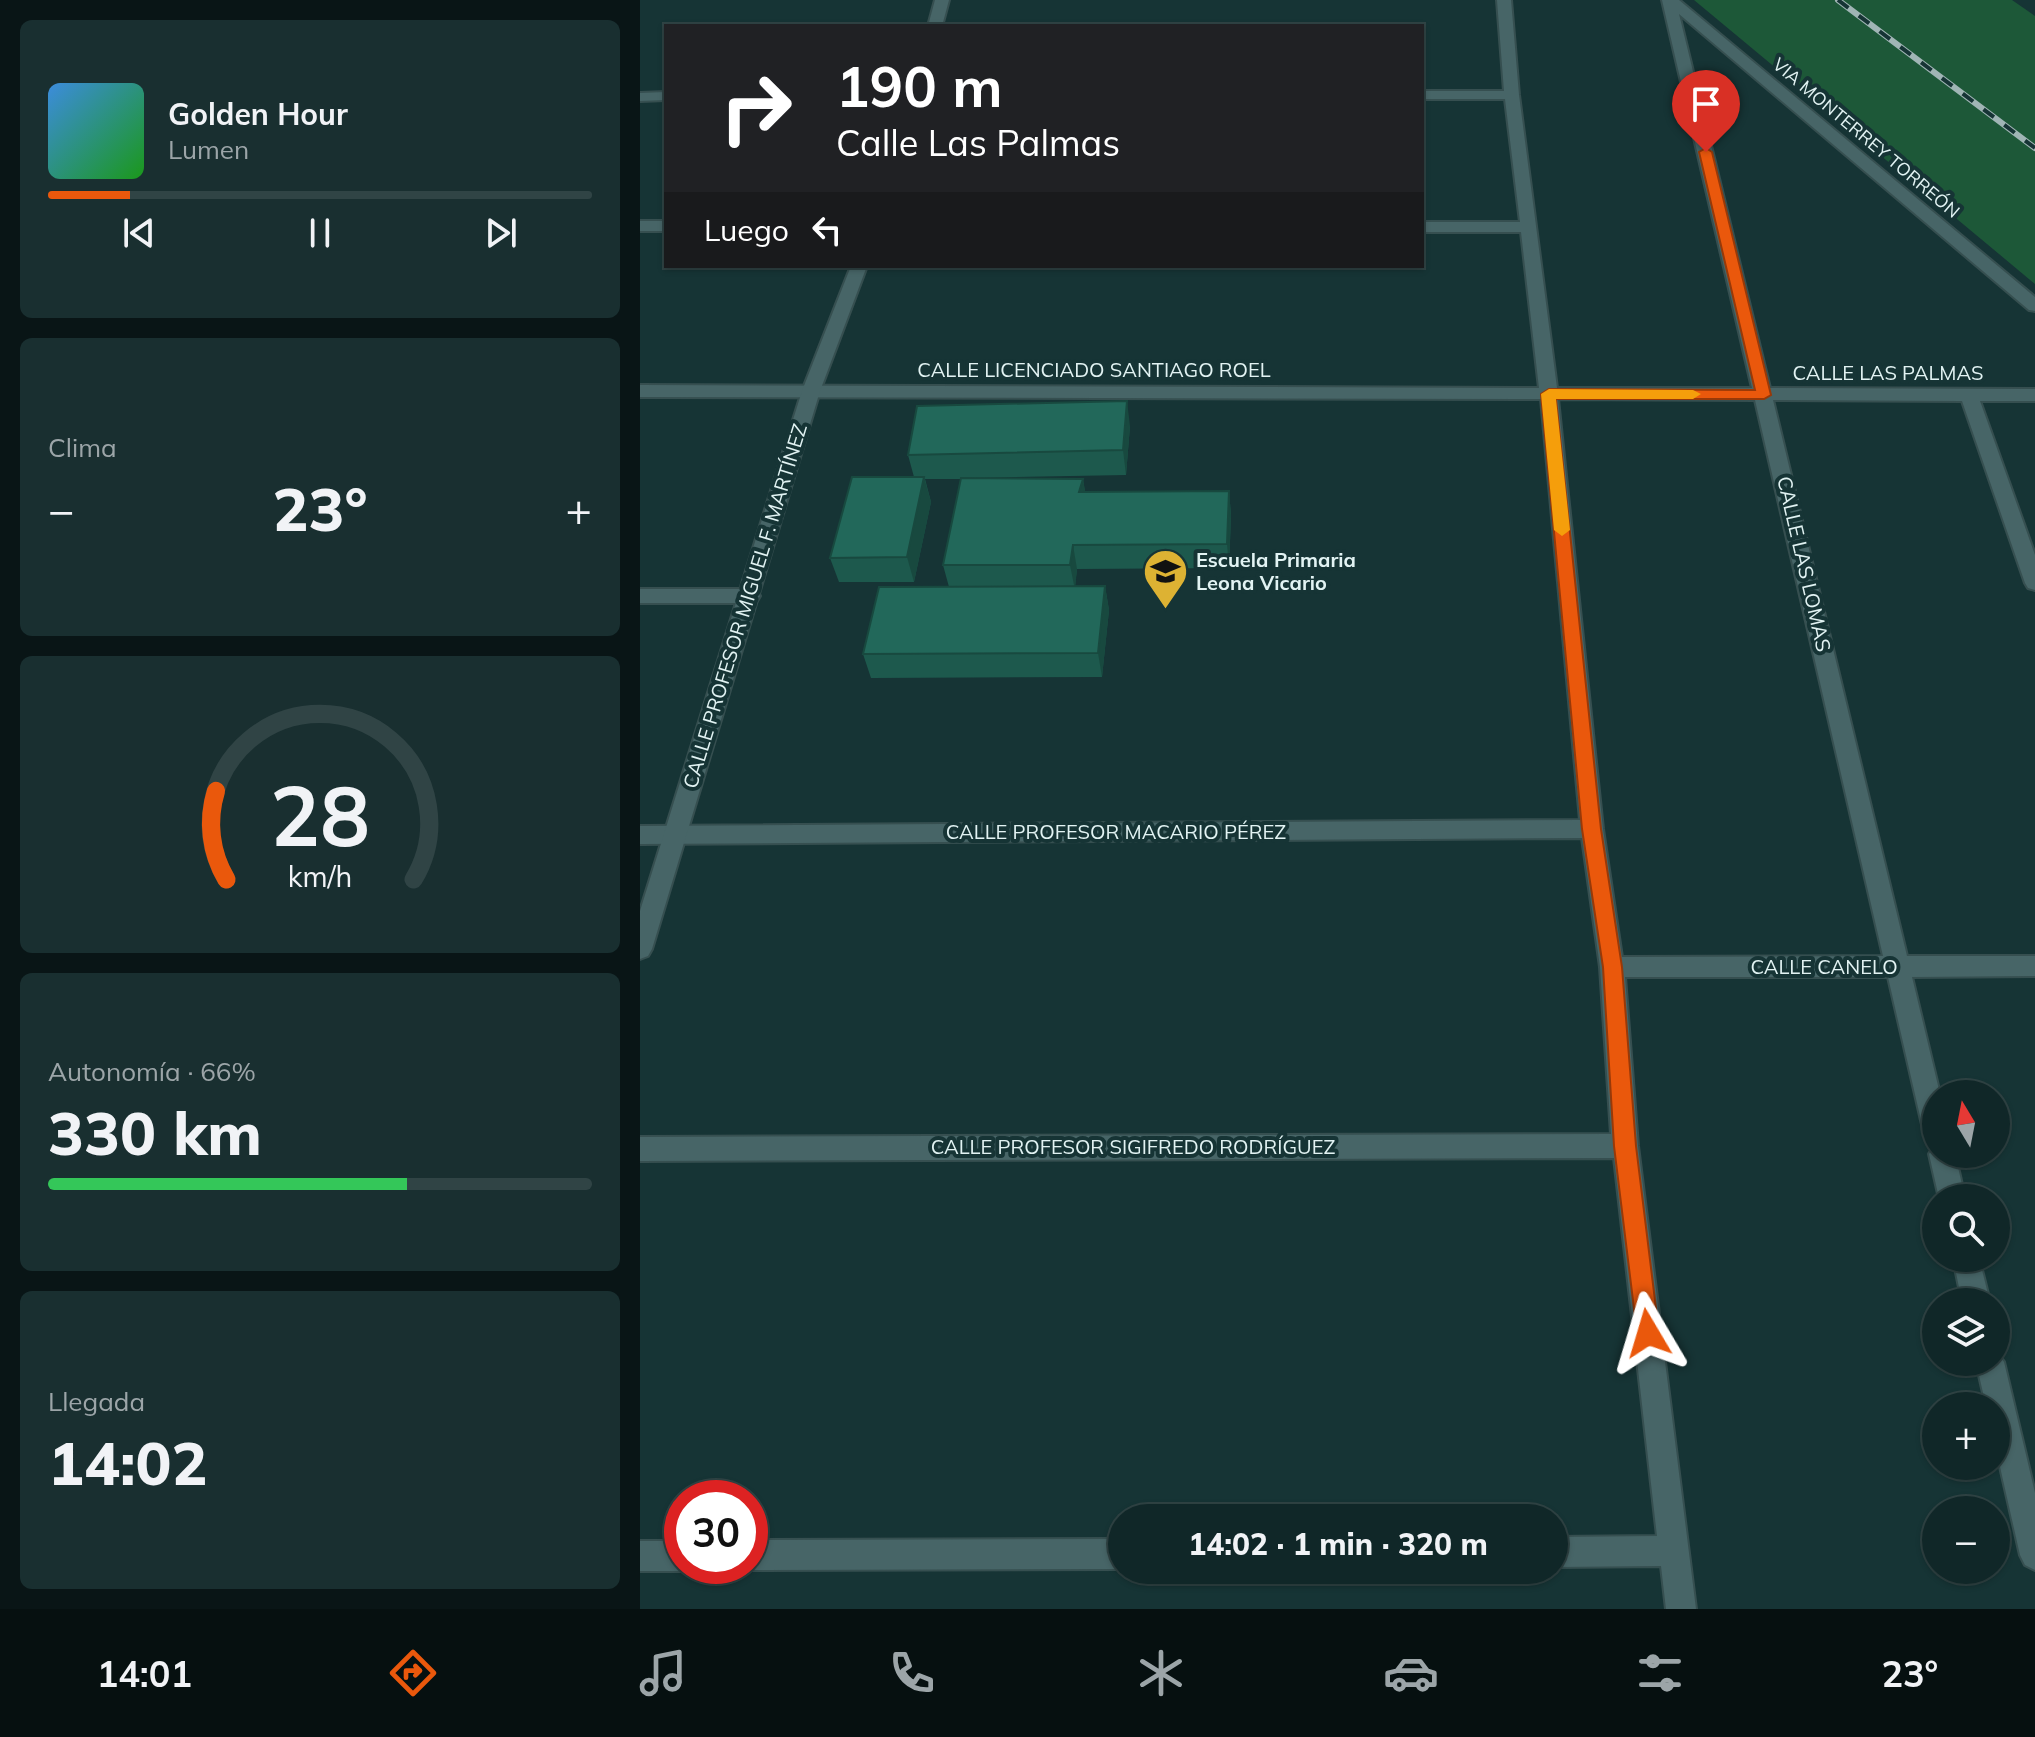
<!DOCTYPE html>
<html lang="es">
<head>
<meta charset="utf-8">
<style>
  :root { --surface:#102728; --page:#192f30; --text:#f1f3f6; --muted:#9ca5a8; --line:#304445; --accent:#ea580c }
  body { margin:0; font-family:Mulish,sans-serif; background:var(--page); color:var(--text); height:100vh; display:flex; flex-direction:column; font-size:30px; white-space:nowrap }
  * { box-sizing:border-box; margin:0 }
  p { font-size:26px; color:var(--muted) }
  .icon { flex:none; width:44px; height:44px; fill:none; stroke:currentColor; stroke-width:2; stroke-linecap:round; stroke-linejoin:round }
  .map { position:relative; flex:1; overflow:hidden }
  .side { display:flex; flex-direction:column; gap:20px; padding:20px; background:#091516; width:640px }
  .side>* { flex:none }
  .banner { position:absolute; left:24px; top:24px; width:760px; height:244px; border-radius:0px; box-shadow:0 2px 6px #0004,0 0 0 2px var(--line); background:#202124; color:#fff; overflow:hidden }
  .needle { width:52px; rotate:350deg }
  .fabs { position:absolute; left:1282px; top:1080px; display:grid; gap:16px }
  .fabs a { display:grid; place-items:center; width:88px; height:88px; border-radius:50%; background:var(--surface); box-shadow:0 2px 6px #0004,0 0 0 2px var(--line); font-size:40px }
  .speed { position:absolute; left:24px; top:1480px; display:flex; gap:16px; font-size:40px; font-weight:700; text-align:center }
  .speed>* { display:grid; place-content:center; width:104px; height:104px; border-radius:50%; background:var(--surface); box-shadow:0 2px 6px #0004,0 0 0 2px var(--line); line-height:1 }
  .speed .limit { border:12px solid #d22; background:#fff; color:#111 }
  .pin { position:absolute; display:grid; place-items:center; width:68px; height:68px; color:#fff; margin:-82px -34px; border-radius:50% 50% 50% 0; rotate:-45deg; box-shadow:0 0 8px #0007 }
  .pin .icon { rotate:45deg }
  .me { position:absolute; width:88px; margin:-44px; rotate:353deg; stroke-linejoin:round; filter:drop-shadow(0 0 6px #0008) }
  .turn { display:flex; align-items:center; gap:28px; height:168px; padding:0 40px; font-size:36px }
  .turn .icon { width:104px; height:104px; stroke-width:2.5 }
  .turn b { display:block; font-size:56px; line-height:68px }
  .then { display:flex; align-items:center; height:76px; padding:0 40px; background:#0003; gap:16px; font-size:30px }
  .big { font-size:60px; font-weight:800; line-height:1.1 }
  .side .tile { flex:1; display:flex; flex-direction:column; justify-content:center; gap:12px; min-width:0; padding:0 28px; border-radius:12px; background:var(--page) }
  .side .dial { align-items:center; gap:0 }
  .dial svg { height:208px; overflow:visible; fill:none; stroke:var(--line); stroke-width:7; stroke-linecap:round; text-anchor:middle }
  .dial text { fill:var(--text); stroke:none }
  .song { display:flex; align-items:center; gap:24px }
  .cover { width:96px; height:96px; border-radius:12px; background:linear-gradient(135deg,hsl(210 70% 55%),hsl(120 70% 35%)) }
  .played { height:8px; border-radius:4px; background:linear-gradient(90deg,var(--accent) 15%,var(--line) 15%) }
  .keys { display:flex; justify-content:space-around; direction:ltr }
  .heat { display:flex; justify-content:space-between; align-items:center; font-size:44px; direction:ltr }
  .charge { height:12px; border-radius:6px; background:linear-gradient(90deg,#34c759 66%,var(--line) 0) }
  .trip { position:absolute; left:468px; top:1504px; width:460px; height:80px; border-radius:40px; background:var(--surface); box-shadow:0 2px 6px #0004,0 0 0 2px var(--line); font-weight:800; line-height:80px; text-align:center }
  .dock { display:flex; height:128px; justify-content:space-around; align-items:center; background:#061010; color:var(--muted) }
  .dock .icon { width:56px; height:56px }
  .dock .current { color:var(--accent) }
  .dock b { font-size:36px; color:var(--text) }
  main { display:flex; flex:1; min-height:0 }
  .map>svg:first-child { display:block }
  .green { fill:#1d5838 }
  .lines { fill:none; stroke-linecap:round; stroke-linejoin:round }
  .minor-casing { stroke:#364f50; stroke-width:4 }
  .tertiary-casing { stroke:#364f50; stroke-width:4 }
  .minor { fill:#476567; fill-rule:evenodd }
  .tertiary { fill:#476567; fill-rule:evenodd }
  .rail-casing { stroke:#a0b5b5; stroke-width:6 }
  .rail { stroke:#163435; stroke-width:4; stroke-dasharray:13; stroke-linecap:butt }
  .wall { fill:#1d594d }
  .shaded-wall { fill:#18493f }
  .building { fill:#22685a; stroke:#18493f; stroke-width:2 }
  .route { fill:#ea580c; stroke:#983908; stroke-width:2 }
  .slow { fill:#f59e0b }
  .labels { text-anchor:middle; stroke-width:8; stroke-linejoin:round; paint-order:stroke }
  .far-street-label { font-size:18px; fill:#e2f3f3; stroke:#163435 }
  .street-label { font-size:20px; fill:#e2f3f3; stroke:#163435 }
  .poi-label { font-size:20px; font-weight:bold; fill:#e2f3f3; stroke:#163435; text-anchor:start }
</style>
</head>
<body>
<main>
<section class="side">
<div class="tile">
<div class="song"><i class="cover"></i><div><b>Golden Hour</b><p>Lumen</p></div></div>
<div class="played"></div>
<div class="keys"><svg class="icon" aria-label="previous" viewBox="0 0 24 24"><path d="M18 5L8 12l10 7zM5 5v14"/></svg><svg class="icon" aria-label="pause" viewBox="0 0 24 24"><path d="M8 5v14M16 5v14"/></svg><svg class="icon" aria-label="next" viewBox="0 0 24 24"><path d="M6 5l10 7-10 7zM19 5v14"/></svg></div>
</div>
<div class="tile"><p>Clima</p>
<div class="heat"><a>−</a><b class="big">23°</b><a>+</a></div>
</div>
<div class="tile dial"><svg viewBox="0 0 100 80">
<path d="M14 69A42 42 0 1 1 86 69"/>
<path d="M14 69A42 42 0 0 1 10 35" stroke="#ea580c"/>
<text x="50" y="56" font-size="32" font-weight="700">28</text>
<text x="50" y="72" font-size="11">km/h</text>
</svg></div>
<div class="tile"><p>Autonomía · 66%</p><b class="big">330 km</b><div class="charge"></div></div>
<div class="tile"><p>Llegada</p><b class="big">14:02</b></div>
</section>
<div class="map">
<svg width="1395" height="1609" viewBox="0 0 1395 1609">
  <rect width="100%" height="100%" fill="#163435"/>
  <!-- green -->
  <path class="green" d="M 1054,0 L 1372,0 L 1395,16 L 1395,284 Z"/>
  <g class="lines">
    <defs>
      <g id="minor">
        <path d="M 857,0 L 871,0 L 879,95 L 917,388 L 1112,388 L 1022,0 L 1039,0 L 1395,297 L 1395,311 L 1389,310 L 1039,14 L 1130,388 L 1395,389 L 1395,401 L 1340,401 L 1395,555 L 1395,590 L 1388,588 L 1385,583 L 1322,401 L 1133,400 L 1267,956 L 1395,956 L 1395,976 L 1272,977 L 1300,1094 L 1296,1094 L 1296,1141 L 1287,1137 L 1283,1129 L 1248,977 L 985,977 L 998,1146 L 1056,1609 L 1026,1609 L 1021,1566 L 914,1567 L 914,1537 L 1017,1536 L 974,1158 L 0,1161 L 0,1137 L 971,1134 L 960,967 L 942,838 L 0,844 L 0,826 L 940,820 L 901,399 L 0,397 L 0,385 L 899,388 L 881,232 L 782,232 L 782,222 L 880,222 L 865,99 L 782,99 L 782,91 L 864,91 ZM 918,399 L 1115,400 L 1243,956 L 982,957 L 963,829 Z"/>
        <path d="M 26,92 L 26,100 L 0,101 L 0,93 Z"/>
        <rect x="0" y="221" width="26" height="10"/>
        <path d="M 0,589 L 110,589 L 117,591 L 120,596 L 117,601 L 110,603 L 0,603 Z"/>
        <path d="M 1296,1144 L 1296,1154 L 1315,1154 L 1325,1198 L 1299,1198 L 1289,1154 Z"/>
        <path d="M 1313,1258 L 1339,1258 L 1350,1302 L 1322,1302 Z"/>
        <path d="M 1356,1351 L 1364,1362 L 1395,1493 L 1395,1570 L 1385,1565 L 1380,1555 L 1356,1449 L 1356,1406 L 1346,1406 L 1336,1362 L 1356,1362 Z"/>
        <path d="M 482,1539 L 482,1569 L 110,1570 L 101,1566 L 110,1566 L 110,1540 Z"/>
        <path d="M 0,1541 L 42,1541 L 42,1566 L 52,1566 L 42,1571 L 0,1571 Z"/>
      </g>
      <g id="tertiary">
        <path d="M 295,0 L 309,0 L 302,26 L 288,26 Z"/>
        <path d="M 211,266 L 227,266 L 180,391 L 12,949 L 8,956 L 0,959 L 0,911 L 162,391 Z"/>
      </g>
    </defs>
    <!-- minor casing -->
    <use href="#minor" class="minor-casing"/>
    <!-- tertiary casing -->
    <use href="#tertiary" class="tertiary-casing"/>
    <!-- minor -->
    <use href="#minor" class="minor"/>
    <!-- tertiary -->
    <use href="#tertiary" class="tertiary"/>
    <defs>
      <path id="rail" d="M 1198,0 L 1395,148"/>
    </defs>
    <!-- rail casing -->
    <use href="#rail" class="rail-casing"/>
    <!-- rail -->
    <use href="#rail" class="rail"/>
  </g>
  <!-- wall -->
  <path class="wall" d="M 490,426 L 486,475 L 324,478 L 443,479 L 445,492 L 589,491 L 591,515 L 589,568 L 437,569 L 435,586 L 465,586 L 469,610 L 462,677 L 231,678 L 223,654 L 309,587 L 303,565 L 321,479 L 285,479 L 291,502 L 274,582 L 199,582 L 190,558 L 274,477 L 268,455 Z"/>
  <!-- shaded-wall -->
  <g class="shaded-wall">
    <path d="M 487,401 L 490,426 L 486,475 L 483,450 Z"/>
    <path d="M 284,477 L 291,502 L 274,582 L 267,557 Z"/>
    <path d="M 443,479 L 447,503 L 439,492 Z"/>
    <path d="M 589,491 L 591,515 L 589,568 L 587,544 Z"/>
    <path d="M 433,545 L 437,569 L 435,590 L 430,565 Z"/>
    <path d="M 465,586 L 469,610 L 462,677 L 458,653 Z"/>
  </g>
  <!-- building -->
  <g class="building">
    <path d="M 487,401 L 483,450 L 268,455 L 277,406 Z"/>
    <path d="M 212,477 L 284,477 L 267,557 L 190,558 Z"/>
    <path d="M 321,478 L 443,479 L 439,492 L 589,491 L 587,544 L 433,545 L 430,565 L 303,565 Z"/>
    <path d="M 465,586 L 458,653 L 223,654 L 239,587 Z"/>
  </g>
  <!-- route -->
  <path class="route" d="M 1066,148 L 1072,152 L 1131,395 L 1124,399 L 916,399 L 961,829 L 982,967 L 996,1146 L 1019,1333 L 1016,1341 L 1008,1344 L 1000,1341 L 997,1333 L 974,1146 L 963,967 L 942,829 L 901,394 L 909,389 L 1115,390 L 1059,152 Z"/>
  <!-- slow -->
  <path class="slow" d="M 909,389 L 1053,390 L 1061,394 L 1053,399 L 916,399 L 930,530 L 922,536 L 914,530 L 901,394 Z"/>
  <!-- icons -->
  <defs>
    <symbol id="school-pin" viewBox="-11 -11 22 30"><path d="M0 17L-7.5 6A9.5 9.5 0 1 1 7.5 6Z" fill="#ddb233" stroke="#163435"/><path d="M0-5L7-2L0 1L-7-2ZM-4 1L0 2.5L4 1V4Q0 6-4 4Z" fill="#111"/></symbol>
  </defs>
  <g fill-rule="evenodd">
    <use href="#school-pin" x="500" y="546" width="51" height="69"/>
  </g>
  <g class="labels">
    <!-- far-street labels -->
    <g class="far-street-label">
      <text transform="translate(1226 138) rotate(40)" y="6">VIA MONTERREY TORREÓN</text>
    </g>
    <!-- street labels -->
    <g class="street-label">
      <text x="454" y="377">CALLE LICENCIADO SANTIAGO ROEL</text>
      <text x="1248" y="380">CALLE LAS PALMAS</text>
      <text transform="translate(1164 564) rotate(77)" y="7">CALLE LAS LOMAS</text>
      <text transform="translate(105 606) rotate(-73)" y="7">CALLE PROFESOR MIGUEL F. MARTÍNEZ</text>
      <text x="476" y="839">CALLE PROFESOR MACARIO PÉREZ</text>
      <text x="1184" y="974">CALLE CANELO</text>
      <text x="493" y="1154">CALLE PROFESOR SIGIFREDO RODRÍGUEZ</text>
    </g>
    <!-- poi labels -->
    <g class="poi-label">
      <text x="556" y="567">Escuela Primaria<tspan x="556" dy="23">Leona Vicario</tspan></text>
    </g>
  </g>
</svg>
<div class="fabs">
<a><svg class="needle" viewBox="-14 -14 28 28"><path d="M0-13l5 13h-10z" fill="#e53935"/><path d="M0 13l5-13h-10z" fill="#9ca5a8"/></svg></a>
<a><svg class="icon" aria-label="search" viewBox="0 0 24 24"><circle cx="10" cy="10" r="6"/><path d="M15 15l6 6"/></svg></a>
<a><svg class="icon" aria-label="layers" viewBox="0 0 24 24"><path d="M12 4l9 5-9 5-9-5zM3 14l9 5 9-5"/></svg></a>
<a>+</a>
<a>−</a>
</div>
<div class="speed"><div class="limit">30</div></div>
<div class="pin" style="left:1066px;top:152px;background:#d93025"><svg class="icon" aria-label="arrive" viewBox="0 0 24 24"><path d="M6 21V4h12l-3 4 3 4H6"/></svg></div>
<svg class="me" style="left:1008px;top:1333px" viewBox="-20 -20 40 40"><path d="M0-17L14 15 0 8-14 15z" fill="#ea580c" stroke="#fff" stroke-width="4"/></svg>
<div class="trip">14:02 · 1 min · 320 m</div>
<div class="banner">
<div class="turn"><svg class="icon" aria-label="right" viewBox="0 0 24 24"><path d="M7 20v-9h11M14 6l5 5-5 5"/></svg><div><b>190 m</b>Calle Las Palmas</div></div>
<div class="then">Luego<svg class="icon" aria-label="left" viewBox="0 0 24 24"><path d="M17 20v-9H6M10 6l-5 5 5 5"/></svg></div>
</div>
</div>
</main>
<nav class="dock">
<b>14:01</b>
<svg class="icon current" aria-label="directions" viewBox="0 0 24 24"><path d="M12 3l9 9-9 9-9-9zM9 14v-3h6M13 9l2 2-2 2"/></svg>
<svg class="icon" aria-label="music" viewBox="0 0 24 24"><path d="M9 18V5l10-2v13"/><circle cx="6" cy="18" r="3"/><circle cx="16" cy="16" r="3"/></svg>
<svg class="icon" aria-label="phone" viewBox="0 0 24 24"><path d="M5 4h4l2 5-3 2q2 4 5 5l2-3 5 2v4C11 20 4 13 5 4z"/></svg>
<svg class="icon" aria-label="climate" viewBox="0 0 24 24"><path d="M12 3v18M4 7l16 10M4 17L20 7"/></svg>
<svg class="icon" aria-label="car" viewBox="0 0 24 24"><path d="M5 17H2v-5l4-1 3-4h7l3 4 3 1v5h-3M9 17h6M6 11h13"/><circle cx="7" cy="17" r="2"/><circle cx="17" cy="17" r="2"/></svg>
<svg class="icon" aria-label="filters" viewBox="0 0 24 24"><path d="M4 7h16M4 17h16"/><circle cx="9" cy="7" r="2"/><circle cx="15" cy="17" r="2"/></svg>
<b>23°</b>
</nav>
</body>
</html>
